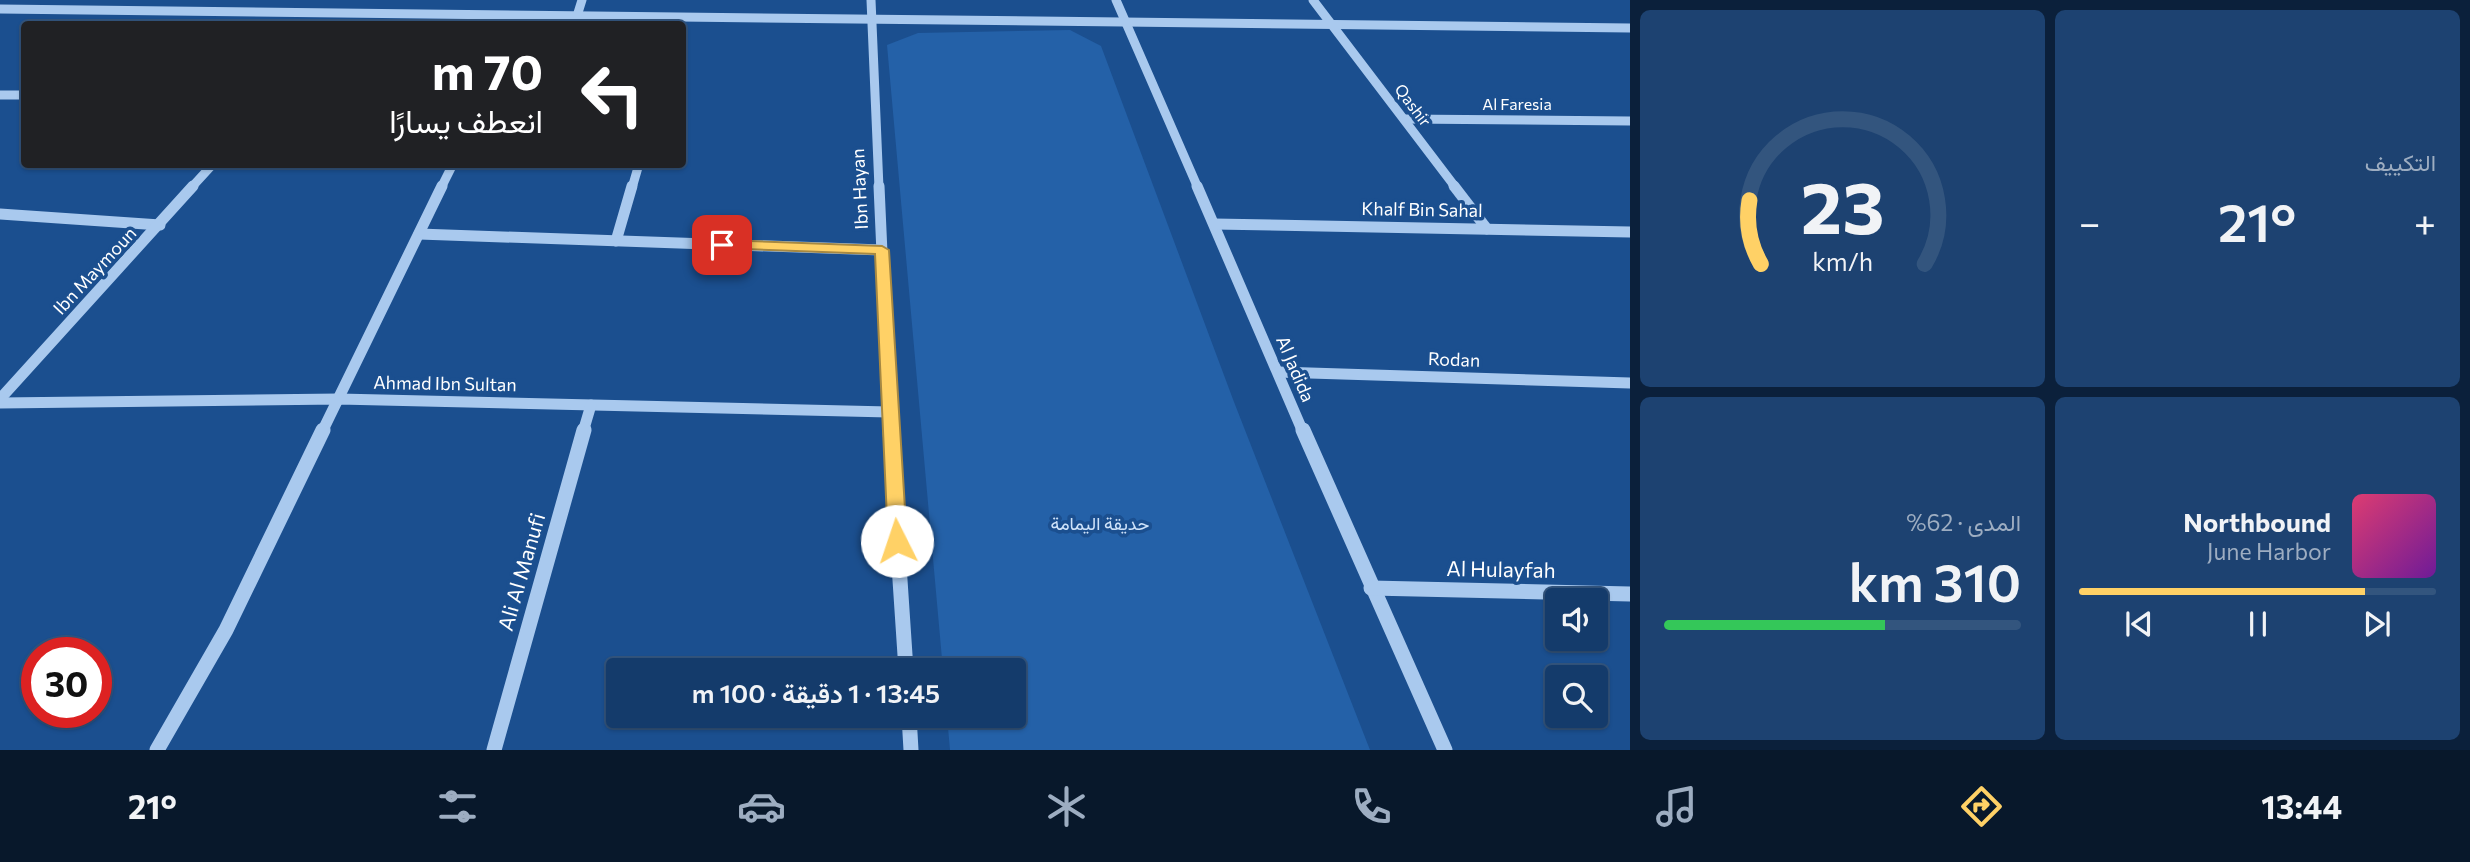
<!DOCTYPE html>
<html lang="ar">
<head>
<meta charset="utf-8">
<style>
  :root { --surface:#143b6b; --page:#1d4271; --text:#f1f3f6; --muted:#9dadc1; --line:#33557e; --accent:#ffd166 }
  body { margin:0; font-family:Commissioner,Vazirmatn,sans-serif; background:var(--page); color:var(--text); direction:rtl; height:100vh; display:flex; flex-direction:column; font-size:26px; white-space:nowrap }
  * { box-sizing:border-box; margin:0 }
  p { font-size:23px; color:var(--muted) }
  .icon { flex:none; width:38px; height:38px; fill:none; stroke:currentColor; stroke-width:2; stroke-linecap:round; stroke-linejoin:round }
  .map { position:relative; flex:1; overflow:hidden; direction:ltr }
  .details { display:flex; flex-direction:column; gap:10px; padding:10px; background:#0b203b; width:840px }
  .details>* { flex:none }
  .hud { position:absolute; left:21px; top:21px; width:665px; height:147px; border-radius:7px; box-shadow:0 2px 5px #0004,0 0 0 2px var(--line); direction:rtl; background:#202124; color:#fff; overflow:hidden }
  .controls { position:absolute; left:1545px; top:588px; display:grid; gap:14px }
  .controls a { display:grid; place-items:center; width:63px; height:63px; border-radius:7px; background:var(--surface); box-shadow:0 2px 5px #0004,0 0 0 2px var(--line); font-size:35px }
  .speed { position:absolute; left:21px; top:637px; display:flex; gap:14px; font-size:35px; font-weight:700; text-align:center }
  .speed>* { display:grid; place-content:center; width:91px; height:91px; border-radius:50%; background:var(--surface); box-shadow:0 2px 5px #0004,0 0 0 2px var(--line); line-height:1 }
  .speed .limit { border:10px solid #d22; background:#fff; color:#111 }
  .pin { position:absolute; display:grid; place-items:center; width:60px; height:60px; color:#fff; margin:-30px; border-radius:14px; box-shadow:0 4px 10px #0006 }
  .me { position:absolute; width:77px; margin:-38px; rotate:356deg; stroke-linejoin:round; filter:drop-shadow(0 0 5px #0008) }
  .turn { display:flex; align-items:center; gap:24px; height:147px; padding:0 28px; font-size:32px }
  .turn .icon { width:91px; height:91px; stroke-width:2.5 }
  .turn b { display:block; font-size:49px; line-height:60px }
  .big { font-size:52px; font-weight:600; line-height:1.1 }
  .details .tile { flex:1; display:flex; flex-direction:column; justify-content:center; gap:10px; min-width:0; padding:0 24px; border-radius:10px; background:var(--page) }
  .details .dial { align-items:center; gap:0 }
  .dial svg { height:182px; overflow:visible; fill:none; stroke:var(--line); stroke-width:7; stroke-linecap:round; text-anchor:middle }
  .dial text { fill:var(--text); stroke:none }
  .song { display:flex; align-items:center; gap:21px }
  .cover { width:84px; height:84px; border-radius:10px; background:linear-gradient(135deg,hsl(340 70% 55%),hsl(280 70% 35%)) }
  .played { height:7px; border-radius:4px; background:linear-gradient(90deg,var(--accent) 80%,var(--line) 80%) }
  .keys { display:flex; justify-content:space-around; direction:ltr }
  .heat { display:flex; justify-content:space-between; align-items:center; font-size:38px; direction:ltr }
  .charge { height:10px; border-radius:5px; background:linear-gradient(90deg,#34c759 62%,var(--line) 0) }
  .details .tiles { flex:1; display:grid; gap:10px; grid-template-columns:repeat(2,1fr) }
  .trip { position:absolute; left:606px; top:658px; width:420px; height:70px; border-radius:7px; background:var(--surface); box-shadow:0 2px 5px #0004,0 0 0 2px var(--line); font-weight:600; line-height:70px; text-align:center; direction:rtl }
  .dock { display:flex; height:112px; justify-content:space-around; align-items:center; background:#08182b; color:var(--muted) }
  .dock .icon { width:49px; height:49px }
  .dock .selected { color:var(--accent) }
  .dock b { font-size:32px; color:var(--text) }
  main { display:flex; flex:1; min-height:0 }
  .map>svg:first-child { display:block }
  .green { fill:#2461a8 }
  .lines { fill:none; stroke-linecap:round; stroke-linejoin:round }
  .minor-far2 { stroke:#a9c9ee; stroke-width:9 }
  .minor-far1 { stroke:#a9c9ee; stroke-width:11 }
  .minor { stroke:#a9c9ee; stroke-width:15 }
  .route { fill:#ffd166; stroke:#a68842; stroke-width:2 }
  .labels { text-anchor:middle; stroke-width:7; stroke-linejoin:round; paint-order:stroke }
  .far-street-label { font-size:16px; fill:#fff; stroke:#1b4f8f }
  .street-label { font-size:18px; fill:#fff; stroke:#1b4f8f }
  .park-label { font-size:18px; fill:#cfe3fa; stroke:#1b4f8f }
  .near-street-label { font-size:21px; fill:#fff; stroke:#1b4f8f }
</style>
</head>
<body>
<main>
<section class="details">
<div class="tiles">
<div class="tile"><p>التكييف</p>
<div class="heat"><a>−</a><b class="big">21°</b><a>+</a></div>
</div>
<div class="tile dial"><svg viewBox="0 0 100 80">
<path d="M14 69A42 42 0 1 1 86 69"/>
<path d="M14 69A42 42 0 0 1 9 41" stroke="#ffd166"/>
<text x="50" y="56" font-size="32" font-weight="700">23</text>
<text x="50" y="72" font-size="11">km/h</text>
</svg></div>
<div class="tile">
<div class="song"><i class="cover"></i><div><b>Northbound</b><p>June Harbor</p></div></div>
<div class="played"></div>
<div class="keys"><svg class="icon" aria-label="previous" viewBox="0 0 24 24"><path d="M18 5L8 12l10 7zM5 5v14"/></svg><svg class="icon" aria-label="pause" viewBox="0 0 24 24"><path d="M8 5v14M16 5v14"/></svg><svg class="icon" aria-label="next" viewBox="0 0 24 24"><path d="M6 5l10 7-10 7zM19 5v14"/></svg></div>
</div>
<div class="tile"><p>المدى · 62%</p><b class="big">310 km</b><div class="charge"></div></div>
</div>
</section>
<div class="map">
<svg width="1630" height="750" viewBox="0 0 1630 750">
  <rect width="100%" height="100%" fill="#1b4f8f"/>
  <!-- green -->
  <path class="green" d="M 1070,30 L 1101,46 L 1234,402 L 1370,750 L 950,750 L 947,716 L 1013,716 L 1013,670 L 943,670 L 887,45 L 918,33 Z"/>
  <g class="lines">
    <!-- minor-far2 -->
    <g class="minor-far2">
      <path d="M 871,0 L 879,188"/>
      <path d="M 1116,0 L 1198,188"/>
      <path d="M 1313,0 L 1456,188"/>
      <path d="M 0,9 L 1630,28"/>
      <path d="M 577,16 L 582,0"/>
      <path d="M 0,95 L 24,95"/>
      <path d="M 1404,119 L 1630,121"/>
      <path d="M 191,188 L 213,164"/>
      <path d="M 441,188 L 453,164"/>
      <path d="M 632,188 L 639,164"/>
    </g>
    <!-- minor-far1 -->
    <g class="minor-far1">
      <path d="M 879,186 L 890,432"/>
      <path d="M 1197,186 L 1303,432"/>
      <path d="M 1454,186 L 1487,229"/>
      <path d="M 0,214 L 160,225"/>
      <path d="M 1214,224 L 1630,232"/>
      <path d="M 419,234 L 882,250"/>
      <path d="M 616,241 L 632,186"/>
      <path d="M 1278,372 L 1630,383"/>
      <path d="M 0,399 L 193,186"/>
      <path d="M 0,403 L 339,399 L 889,412"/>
      <path d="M 322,432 L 442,186"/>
      <path d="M 583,432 L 591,405"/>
    </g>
    <!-- minor -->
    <g class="minor">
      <path d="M 890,430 L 906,670"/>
      <path d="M 1303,430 L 1445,750"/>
      <path d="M 1371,588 L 1630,594"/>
      <path d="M 909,716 L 911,750"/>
      <path d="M 157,750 L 226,630 L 323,430"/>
      <path d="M 494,750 L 584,430"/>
    </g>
  </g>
  <!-- route -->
  <path class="route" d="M 722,240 L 882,246 L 889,250 L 907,541 L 904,547 L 897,549 L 891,547 L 888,541 L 875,254 L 718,248 L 715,245 Z"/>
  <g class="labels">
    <!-- far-street labels -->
    <g class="far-street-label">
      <text x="1517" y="110">Al Faresia</text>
      <text transform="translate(1413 105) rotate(53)" y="6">Qashir</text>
    </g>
    <!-- street labels -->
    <g class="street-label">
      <text transform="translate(860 189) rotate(-93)" y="6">Ibn Hayan</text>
      <text transform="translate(1422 210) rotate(1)" y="6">Khalf Bin Sahal</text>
      <text transform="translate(95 271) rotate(-47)" y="6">Ibn Maymoun</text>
      <text transform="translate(1454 360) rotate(2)" y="6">Rodan</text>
      <text transform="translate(1295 369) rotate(67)" y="6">Al Jadida</text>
      <text transform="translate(445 384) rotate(1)" y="6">Ahmad Ibn Sultan</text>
    </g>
    <!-- park labels -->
    <g class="park-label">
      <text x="1100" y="530">حديقة اليمامة</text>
    </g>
    <!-- near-street labels -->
    <g class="near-street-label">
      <text transform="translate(1501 570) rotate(1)" y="7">Al Hulayfah</text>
      <text transform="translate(522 572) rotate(-74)" y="7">Ali Al Manufi</text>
    </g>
  </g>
</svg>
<div class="controls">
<a><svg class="icon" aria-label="sound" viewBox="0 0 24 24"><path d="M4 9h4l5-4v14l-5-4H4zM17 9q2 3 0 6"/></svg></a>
<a><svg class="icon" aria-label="search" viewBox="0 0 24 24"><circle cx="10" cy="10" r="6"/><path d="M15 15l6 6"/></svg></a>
</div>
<div class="speed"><div class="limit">30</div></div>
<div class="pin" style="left:722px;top:245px;background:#d93025"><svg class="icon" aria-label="arrive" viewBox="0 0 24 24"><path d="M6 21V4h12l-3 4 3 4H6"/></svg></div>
<svg class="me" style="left:897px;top:541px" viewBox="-20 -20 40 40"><circle r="19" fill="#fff"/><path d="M0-13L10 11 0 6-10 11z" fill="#ffd166"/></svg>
<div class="trip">13:45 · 1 دقيقة · 100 m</div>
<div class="hud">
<div class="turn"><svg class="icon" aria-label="left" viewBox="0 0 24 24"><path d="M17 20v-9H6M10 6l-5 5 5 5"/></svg><div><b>70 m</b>انعطف يسارًا</div></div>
</div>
</div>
</main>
<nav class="dock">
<b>13:44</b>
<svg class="icon selected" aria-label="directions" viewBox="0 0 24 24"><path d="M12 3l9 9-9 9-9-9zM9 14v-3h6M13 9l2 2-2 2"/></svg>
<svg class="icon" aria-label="music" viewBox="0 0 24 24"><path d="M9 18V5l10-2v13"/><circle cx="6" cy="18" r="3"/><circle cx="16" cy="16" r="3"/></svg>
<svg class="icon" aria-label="phone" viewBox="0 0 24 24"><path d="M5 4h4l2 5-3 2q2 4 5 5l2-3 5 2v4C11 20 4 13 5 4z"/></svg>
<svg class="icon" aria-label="climate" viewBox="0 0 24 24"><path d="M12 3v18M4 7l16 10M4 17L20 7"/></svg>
<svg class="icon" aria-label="car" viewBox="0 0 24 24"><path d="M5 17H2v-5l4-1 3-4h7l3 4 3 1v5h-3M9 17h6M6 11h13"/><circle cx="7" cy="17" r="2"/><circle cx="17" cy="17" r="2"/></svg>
<svg class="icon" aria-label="filters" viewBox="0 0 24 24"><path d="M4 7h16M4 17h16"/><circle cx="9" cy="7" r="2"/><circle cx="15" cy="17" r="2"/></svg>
<b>21°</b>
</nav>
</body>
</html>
